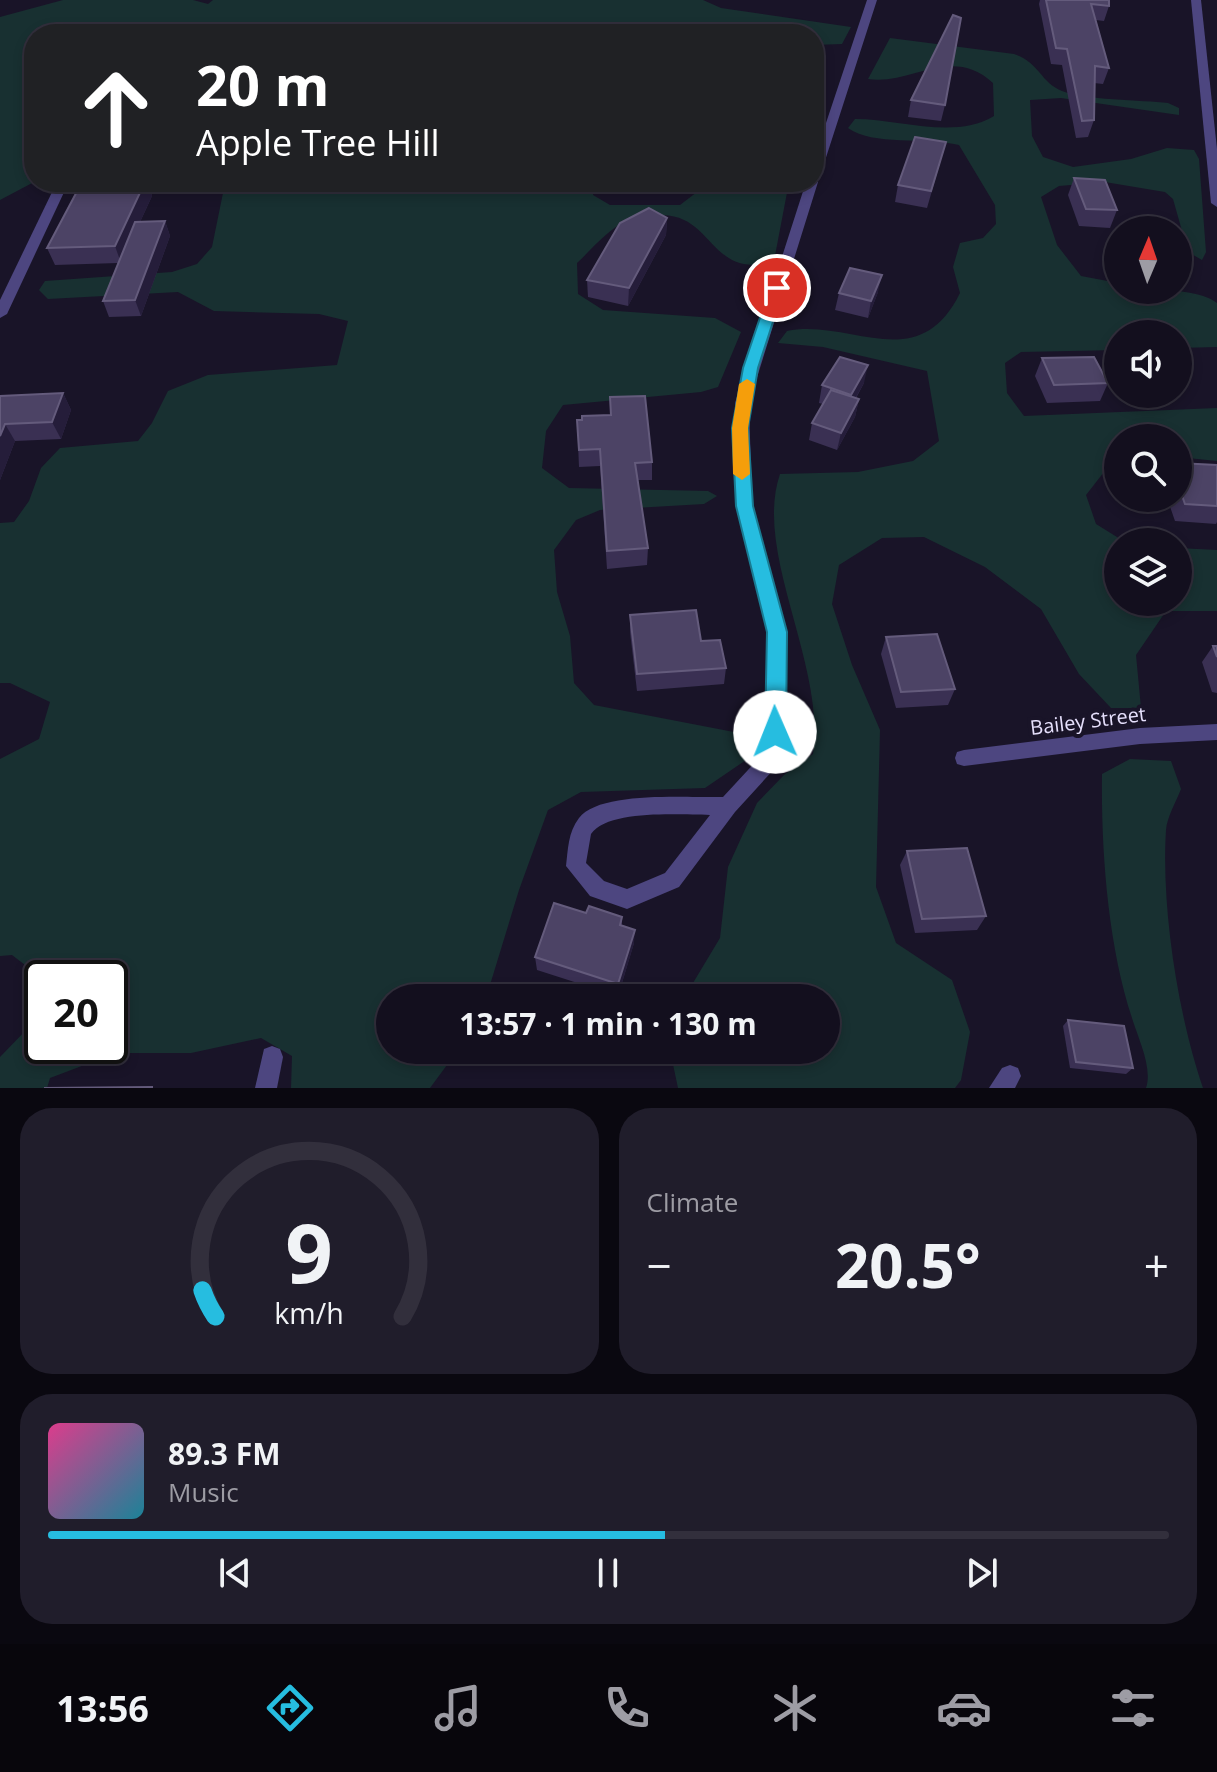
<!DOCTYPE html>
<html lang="en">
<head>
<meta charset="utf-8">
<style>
  :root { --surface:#130f1e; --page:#201d2b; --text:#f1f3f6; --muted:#9d9ca4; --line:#322f3c; --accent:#26bde0 }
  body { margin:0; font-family:"Open Sans",sans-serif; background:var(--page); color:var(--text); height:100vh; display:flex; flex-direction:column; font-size:30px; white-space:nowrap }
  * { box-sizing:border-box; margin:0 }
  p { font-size:26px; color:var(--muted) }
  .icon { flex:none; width:44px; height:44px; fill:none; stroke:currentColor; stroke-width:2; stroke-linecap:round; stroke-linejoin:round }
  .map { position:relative; height:1088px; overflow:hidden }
  .drawer { display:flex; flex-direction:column; gap:20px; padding:20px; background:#0a0810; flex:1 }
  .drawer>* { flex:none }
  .top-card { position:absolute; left:24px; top:24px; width:800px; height:168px; border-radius:32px; box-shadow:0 4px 12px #0003,0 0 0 2px var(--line); background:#202124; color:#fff; overflow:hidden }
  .needle { width:52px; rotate:2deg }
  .fabs { position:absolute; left:1104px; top:216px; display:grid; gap:16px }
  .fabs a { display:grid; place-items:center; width:88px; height:88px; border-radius:50%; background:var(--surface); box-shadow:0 4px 12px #0003,0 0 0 2px var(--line); font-size:40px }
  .speed { position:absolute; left:24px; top:960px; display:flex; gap:16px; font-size:40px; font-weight:700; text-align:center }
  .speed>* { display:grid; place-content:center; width:104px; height:104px; border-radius:50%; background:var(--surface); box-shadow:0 4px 12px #0003,0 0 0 2px var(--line); line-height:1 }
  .speed .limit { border:4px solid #111; border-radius:12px; background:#fff; color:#111 }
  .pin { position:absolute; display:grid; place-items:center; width:68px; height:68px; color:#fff; margin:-34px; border:4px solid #fff; border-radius:50%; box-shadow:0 2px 8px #0007 }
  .me { position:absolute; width:88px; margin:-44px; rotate:359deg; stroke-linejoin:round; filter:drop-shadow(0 0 6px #0008) }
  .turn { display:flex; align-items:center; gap:28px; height:168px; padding:0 40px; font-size:36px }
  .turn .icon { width:104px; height:104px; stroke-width:2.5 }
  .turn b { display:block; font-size:56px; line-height:68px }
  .big { font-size:60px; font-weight:700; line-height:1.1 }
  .drawer .tile { flex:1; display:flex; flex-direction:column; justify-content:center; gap:12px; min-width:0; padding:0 28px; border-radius:32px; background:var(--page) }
  .drawer .dial { align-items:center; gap:0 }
  .dial svg { height:208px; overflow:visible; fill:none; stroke:var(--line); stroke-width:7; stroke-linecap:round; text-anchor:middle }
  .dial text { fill:var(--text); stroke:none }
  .song { display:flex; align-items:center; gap:24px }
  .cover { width:96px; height:96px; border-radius:12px; background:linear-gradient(135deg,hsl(330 70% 55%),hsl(190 70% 35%)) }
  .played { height:8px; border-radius:4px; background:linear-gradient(90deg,var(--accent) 55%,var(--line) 55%) }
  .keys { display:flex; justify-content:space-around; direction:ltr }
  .heat { display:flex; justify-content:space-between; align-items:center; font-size:44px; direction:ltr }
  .drawer .tiles { flex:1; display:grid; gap:20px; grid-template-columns:1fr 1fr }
  .tile:last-child { grid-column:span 2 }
  .trip { position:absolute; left:376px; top:984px; width:464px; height:80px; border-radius:40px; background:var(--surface); box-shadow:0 4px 12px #0003,0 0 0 2px var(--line); font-weight:700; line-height:80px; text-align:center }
  .dock { display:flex; height:128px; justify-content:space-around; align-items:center; background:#08060c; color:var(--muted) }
  .dock .icon { width:56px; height:56px }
  .dock .selected { color:var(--accent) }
  .dock b { font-size:36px; color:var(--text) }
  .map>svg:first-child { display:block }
  .green { fill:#183031 }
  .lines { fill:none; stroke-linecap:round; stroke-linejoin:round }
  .service { fill:#4d4680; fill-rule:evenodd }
  .minor { fill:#4d4680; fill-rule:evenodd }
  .wall { fill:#3a3053 }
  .shaded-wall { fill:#251d3a }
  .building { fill:#4c4365; stroke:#645b7c; stroke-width:2 }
  .route { fill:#26bde0; stroke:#197b92; stroke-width:2 }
  .slow { fill:#f59e0b }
  .labels { text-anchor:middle; stroke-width:8; stroke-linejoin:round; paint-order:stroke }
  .street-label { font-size:20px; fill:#e5dffb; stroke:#191428 }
</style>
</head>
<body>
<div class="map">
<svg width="1217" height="1088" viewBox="0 0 1217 1088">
  <rect width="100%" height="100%" fill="#191428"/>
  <!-- green -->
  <g class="green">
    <path d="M 63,0 L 193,0 L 208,4 L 213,0 L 703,0 L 721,8 L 851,27 L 842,44 L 814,45 L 814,34 L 729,32 L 34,34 L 34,182 L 0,200 L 0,17 Z"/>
    <path d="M 890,38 L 1014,54 C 1040,63 1040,82 1062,91 C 1082,100 1143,100 1168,103 L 1179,108 L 1179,115 L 1061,98 L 1030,100 L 1032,136 L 1043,157 L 1073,167 L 1131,159 L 1167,148 L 1194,150 L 1199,159 L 1206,252 L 1202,260 L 1188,252 L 1173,199 L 1165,192 L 1105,182 L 1059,186 L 1041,197 L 1057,245 L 1081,276 L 1118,283 L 1118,290 C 1144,290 1197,287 1217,303 L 1217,347 L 1178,348 L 1178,334 L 1118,334 L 1118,350 L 1021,352 L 1005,363 L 1007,393 L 1024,416 L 1217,408 L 1217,461 L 1178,457 L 1178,438 L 1118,438 L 1118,469 L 1104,472 L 1086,495 L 1096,524 L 1125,542 L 1118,542 L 1118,602 L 1178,602 L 1178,548 L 1217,550 L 1217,611 L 1166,611 L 1136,655 L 1141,708 L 1111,708 L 1079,674 L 1041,609 L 985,567 L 924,537 L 882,538 L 839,565 L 832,604 L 852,665 L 880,730 L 876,887 L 896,943 L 952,980 L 970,1032 L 961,1080 L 955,1088 L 678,1088 L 670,1050 L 826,1050 L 826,998 L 684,998 L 720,938 L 728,867 L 757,803 L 784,775 L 813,754 C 826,664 753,553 780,474 L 858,472 L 913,461 L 939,441 L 927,371 L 823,347 L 778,343 L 787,331 C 851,318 918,378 960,293 L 953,267 L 960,243 L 983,238 L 996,224 L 995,205 L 959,145 C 927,137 872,146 848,128 L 855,119 C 899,119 955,140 994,116 L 993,83 C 952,44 910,86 868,79 Z"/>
    <path d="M 220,182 L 595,182 L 593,195 L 610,205 L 680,205 L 697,192 L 699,182 L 789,182 L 774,261 C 704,283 715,199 643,218 C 636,220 626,221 619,225 C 604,234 590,251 577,263 L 578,294 L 603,310 L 715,318 L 741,332 L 718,387 L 701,392 L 563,405 L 546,431 L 542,468 L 569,488 L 708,491 L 717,496 L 704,504 L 600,510 L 576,520 L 554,550 L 557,592 L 570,636 L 574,683 L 594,705 L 739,733 L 746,760 L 705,788 L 581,792 L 548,810 L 519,890 L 486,998 L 390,998 L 390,1050 L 458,1050 L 430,1088 L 291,1088 L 292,1056 L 261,1038 L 191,1053 L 116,1053 L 50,1078 L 47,1088 L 0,1088 L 0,1057 L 31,1025 L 42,987 L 42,1046 L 110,1046 L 110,978 L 42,978 L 12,955 L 0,956 L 0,759 L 39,739 L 50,702 L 10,683 L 0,683 L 0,523 L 14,522 L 29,501 L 41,468 L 60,448 L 138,441 L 152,423 L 168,391 L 208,375 L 337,365 L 348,321 L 319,314 L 214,311 L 178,292 L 48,299 L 39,290 L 45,281 L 172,272 L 197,264 L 212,247 L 223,193 Z"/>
    <path d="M 1130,759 L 1171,761 L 1181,789 C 1176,802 1167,817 1166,830 C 1161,907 1178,1015 1203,1088 L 1146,1088 C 1153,1068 1138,1038 1132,1018 C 1108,945 1101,851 1102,774 Z"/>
  </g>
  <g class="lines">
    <!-- service -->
    <g class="service">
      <path d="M 777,625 L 783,627 L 786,632 L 784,732 L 776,767 L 735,812 L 679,887 L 627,909 L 590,896 L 566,866 C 568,850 568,832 579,818 C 600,790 691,798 723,797 L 760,757 L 766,732 L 768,632 L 771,627 ZM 710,815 L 665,873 L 627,889 L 604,881 L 586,863 L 591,834 C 609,809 680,815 710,815 Z"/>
      <path d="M 1010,1065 L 1018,1068 L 1021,1076 L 1015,1088 L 989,1088 L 1002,1068 Z"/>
    </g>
    <!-- minor -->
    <g class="minor">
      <path d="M 867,0 L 877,0 L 820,176 L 815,179 L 818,182 L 749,403 L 752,506 L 786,632 L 783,637 L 777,639 L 771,637 L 768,632 L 736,506 L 735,403 L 806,182 L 814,182 L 814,159 Z"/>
      <path d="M 1191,0 L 1201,0 L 1217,149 L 1217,207 L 1211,203 Z"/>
      <path d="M 60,185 L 66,188 L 7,314 L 0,318 L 0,300 L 54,188 Z"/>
      <path d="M 1217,724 L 1217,740 L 1140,744 L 964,766 L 957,764 L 955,758 L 957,752 L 964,750 L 1140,728 Z"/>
      <path d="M 272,1046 L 280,1049 L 283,1057 L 277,1088 L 255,1088 L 264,1049 Z"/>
    </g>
  </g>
  <!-- wall -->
  <g class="wall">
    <path d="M 1040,0 L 1109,0 L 1109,6 L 1104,21 L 1096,20 L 1109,68 L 1103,84 L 1094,83 L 1094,120 L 1088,137 L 1076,138 L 1062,65 L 1051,64 L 1039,4 Z"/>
    <path d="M 911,100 L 945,105 L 941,121 L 908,117 Z"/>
    <path d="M 946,142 L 927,208 L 895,202 L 898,185 Z"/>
    <path d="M 1074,178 L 1117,210 L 1110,228 L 1079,226 L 1068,195 Z"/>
    <path d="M 85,182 L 148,182 L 152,196 L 140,222 L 165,221 L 170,236 L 141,316 L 109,317 L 103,301 L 118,263 L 55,265 L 47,248 Z"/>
    <path d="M 647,182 L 679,182 L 677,191 L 647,189 Z"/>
    <path d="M 667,218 L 666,235 L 628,306 L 588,297 L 587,280 Z"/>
    <path d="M 878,292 L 868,318 L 835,310 L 839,293 Z"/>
    <path d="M 1042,358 L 1108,383 L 1100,401 L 1047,403 L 1035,376 Z"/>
    <path d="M 864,383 L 856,398 L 859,399 L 855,417 L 837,450 L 809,440 L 812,423 L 823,404 L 819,403 L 822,385 Z"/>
    <path d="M 63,393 L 71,410 L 61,439 L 15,441 L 0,480 L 0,396 Z"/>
    <path d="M 610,397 L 652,462 L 652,480 L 638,480 L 648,548 L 647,565 L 607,569 L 600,466 L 579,467 L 577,420 L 610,415 Z"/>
    <path d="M 1178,463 L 1217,465 L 1217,522 L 1216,524 L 1175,521 L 1167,498 L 1178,498 Z"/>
    <path d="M 630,615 L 701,641 L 726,668 L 724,684 L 637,691 L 630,632 Z"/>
    <path d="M 886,637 L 955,689 L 948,705 L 896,708 L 881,654 Z"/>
    <path d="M 1213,646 L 1217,646 L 1217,693 L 1212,692 L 1202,662 Z"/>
    <path d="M 907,851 L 986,916 L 977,930 L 915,933 L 900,865 Z"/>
    <path d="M 586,913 L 622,917 L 622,926 L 634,943 L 618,996 L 537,970 L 535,957 Z"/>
    <path d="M 1068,1020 L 1133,1068 L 1126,1074 L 1070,1068 L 1063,1026 Z"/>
  </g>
  <!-- shaded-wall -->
  <g class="shaded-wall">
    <path d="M 145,182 L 148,182 L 152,196 L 121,263 L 115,246 Z"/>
    <path d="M 667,218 L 666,235 L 628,306 L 629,288 Z"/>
    <path d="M 165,221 L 170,236 L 141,316 L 135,300 Z"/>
    <path d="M 882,275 L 878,292 L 868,318 L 871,301 Z"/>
    <path d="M 868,365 L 864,383 L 847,413 L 851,395 Z"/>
    <path d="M 63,393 L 71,410 L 61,439 L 52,422 Z"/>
    <path d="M 859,399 L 855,417 L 837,450 L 841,433 Z"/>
    <path d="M 5,424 L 15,441 L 0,480 L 0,436 Z"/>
    <path d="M 635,930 L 634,943 L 618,996 L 618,984 Z"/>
  </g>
  <!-- building -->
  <g class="building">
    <path d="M 1046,0 L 1109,0 L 1109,6 L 1091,4 L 1109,68 L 1095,66 L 1094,120 L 1082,121 L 1067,49 L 1056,48 Z"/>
    <path d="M 953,15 L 961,18 L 945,105 L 911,100 Z"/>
    <path d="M 915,137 L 946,142 L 931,191 L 898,185 Z"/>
    <path d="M 1074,178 L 1105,180 L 1117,210 L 1086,209 Z"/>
    <path d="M 82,182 L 145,182 L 115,246 L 47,248 Z"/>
    <path d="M 649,208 L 667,218 L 629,288 L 587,280 L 620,223 Z"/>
    <path d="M 165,221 L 135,300 L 103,301 L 135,222 Z"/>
    <path d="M 850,268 L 882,275 L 871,301 L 839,293 Z"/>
    <path d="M 840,357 L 868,365 L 851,395 L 822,385 Z"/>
    <path d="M 1094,357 L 1108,383 L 1054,385 L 1042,358 Z"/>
    <path d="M 831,390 L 859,399 L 841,433 L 812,423 Z"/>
    <path d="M 63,393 L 52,422 L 5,424 L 0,436 L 0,396 Z"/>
    <path d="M 645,396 L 652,462 L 635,463 L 648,548 L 607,551 L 600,449 L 579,450 L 577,420 L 582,420 L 582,416 L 611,415 L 610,397 Z"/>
    <path d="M 1178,463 L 1217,465 L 1217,506 L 1185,504 L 1178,484 Z"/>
    <path d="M 696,610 L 701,641 L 720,640 L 726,668 L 637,674 L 630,615 Z"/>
    <path d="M 937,634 L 955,689 L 901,692 L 886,637 Z"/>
    <path d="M 1213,646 L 1217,646 L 1217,657 Z"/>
    <path d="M 967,848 L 986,916 L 922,919 L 907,851 Z"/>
    <path d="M 554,903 L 586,913 L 589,906 L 622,917 L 620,925 L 635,930 L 618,984 L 535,957 Z"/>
    <path d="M 1068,1020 L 1124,1026 L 1133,1068 L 1076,1062 Z"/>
    <path d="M 152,1087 L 152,1088 L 44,1088 Z"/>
  </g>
  <!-- route -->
  <path class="route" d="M 777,284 L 784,288 L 758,368 L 748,428 L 753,506 L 787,632 L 786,732 L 783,739 L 768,739 L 765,732 L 767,632 L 736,506 L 732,428 L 743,368 L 770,288 Z"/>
  <!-- slow -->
  <path class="slow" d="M 747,379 L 755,384 L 748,428 L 750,474 L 742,480 L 733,474 L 732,428 L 739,384 Z"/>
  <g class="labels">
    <!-- street labels -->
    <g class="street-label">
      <text transform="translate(1088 721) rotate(-7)" y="7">Bailey Street</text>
    </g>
  </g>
</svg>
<div class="fabs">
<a><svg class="needle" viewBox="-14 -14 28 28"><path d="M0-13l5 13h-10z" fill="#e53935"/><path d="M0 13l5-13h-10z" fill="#9d9ca4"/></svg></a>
<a><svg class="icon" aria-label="sound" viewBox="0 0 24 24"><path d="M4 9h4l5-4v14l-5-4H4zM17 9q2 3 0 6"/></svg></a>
<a><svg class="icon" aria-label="search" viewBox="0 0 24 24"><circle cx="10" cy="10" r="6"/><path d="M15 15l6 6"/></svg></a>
<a><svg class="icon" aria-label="layers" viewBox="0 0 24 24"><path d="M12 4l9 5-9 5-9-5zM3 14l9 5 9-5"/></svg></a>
</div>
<div class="speed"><div class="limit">20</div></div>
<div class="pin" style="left:777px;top:288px;background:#d93025"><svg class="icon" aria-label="arrive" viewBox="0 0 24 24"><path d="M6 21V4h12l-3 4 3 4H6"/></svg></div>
<svg class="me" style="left:775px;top:732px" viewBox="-20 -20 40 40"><circle r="19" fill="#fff"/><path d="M0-13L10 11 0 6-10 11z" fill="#26bde0"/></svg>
<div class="trip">13:57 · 1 min · 130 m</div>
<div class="top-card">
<div class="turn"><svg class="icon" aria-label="ahead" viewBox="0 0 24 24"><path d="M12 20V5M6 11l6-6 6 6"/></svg><div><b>20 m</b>Apple Tree Hill</div></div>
</div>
</div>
<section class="drawer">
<div class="tiles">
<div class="tile dial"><svg viewBox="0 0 100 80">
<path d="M14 69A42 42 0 1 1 86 69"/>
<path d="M14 69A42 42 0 0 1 9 59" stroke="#26bde0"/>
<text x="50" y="56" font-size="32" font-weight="700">9</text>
<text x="50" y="72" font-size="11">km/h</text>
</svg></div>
<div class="tile"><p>Climate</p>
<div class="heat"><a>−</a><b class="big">20.5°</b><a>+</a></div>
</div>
<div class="tile">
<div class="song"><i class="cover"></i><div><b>89.3 FM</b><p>Music</p></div></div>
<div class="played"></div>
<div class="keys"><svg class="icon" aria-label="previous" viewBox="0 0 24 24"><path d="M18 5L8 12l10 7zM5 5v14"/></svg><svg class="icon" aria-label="pause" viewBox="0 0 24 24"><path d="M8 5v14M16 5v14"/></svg><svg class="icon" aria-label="next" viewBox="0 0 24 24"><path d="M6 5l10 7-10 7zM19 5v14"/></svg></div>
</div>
</div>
</section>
<nav class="dock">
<b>13:56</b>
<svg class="icon selected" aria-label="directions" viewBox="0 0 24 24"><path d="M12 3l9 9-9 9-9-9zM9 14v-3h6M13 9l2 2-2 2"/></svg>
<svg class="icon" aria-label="music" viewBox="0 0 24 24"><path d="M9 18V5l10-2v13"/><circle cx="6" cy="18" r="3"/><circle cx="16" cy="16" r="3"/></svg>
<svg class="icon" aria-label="phone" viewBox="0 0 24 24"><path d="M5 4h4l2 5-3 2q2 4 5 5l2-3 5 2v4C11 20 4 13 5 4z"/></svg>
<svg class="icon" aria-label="climate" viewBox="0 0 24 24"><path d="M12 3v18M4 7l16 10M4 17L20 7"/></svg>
<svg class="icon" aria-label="car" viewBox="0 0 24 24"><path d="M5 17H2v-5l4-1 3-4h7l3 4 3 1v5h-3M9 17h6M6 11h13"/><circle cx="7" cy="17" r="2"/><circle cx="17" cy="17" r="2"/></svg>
<svg class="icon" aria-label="filters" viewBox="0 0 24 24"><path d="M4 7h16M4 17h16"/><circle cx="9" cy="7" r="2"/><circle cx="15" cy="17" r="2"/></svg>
</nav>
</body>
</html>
